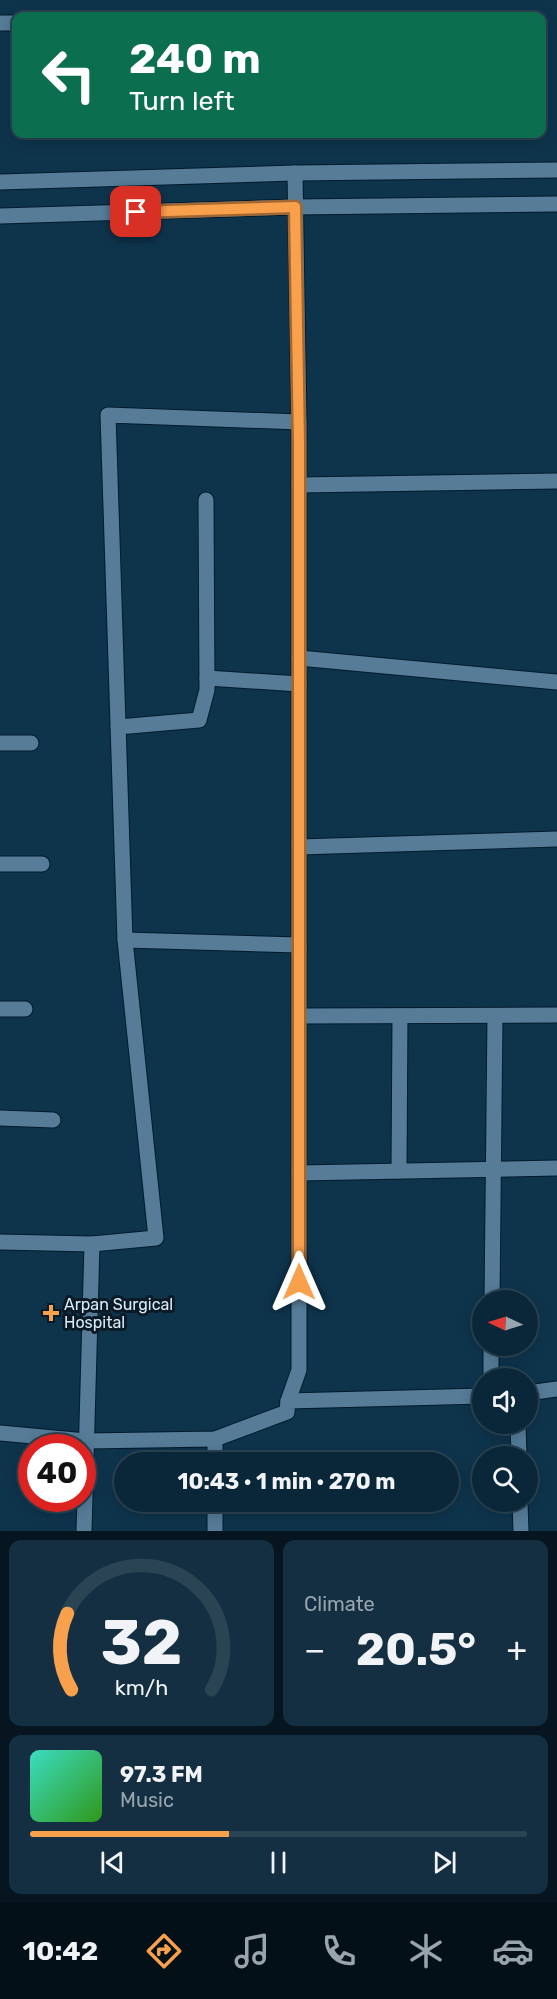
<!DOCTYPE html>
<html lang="en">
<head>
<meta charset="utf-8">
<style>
  :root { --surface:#0a2739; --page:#132f41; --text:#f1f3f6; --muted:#99a5ae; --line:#2a4453; --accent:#f9a04d }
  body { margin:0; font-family:Rubik,sans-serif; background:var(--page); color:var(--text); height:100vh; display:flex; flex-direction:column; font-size:22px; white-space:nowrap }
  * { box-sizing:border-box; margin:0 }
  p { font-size:20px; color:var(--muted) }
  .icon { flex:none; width:33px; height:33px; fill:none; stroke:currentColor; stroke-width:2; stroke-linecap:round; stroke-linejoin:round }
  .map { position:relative; height:1531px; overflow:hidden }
  .drawer { display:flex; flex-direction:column; gap:9px; padding:9px; background:#06151f; flex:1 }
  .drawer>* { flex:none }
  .banner { position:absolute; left:12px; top:12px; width:534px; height:126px; border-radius:12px; box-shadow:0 3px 15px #0003,0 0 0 2px var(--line); background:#0b6e4f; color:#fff; overflow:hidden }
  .needle { width:39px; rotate:274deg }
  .buttons { position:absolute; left:472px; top:1290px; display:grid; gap:12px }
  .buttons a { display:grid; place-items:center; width:66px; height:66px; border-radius:50%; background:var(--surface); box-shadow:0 3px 15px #0003,0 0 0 2px var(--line); font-size:30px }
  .speed { position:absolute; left:18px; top:1434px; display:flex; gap:12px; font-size:30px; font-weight:700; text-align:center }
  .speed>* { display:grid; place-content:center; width:78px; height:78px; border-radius:50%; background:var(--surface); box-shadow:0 3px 15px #0003,0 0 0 2px var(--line); line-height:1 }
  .speed .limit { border:9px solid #d22; background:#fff; color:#111 }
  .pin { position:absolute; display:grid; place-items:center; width:51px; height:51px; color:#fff; margin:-26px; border-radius:12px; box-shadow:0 3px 9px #0006 }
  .me { position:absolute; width:66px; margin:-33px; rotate:0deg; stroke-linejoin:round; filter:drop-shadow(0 0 4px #0008) }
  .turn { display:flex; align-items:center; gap:21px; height:126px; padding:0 18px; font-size:27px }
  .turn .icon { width:78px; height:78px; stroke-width:2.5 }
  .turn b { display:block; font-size:42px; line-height:51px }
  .big { font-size:45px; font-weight:700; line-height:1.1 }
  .drawer .widget { flex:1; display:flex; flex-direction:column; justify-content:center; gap:9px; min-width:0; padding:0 21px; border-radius:12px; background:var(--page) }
  .drawer .dial { align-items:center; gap:0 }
  .dial svg { height:156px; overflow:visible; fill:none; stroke:var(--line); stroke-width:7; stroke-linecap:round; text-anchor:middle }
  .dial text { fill:var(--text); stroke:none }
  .song { display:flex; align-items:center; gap:18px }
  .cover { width:72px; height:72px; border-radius:9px; background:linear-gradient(135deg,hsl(170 70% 55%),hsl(110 70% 35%)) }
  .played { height:6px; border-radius:3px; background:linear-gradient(90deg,var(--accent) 40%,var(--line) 40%) }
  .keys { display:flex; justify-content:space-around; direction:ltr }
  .heat { display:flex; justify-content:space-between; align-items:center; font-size:33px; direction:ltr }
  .drawer .tiles { flex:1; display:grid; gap:9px; grid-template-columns:1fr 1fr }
  .widget:last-child { grid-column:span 2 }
  .trip { position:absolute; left:114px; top:1452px; width:345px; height:60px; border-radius:30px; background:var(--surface); box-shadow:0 3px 15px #0003,0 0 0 2px var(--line); font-weight:700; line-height:60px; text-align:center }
  .menu { display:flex; height:96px; justify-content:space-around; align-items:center; background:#041017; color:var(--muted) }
  .menu .icon { width:42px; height:42px }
  .menu .current { color:var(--accent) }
  .menu b { font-size:27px; color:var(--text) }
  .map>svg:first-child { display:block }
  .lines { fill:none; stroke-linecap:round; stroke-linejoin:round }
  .minor-casing { stroke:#001b2c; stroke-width:17 }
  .tertiary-casing { stroke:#001b2c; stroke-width:17 }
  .minor { stroke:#567c98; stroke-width:15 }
  .tertiary { stroke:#567c98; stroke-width:15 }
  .route-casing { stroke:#a26832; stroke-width:15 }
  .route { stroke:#f9a04d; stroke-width:10 }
  .poi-dot { fill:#f9a04d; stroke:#0b1a25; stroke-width:2 }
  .labels { text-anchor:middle; stroke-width:6; stroke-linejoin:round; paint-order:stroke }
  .poi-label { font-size:16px; fill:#d8ecfc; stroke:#0b1a25; text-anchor:start }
</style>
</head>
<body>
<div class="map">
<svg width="557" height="1531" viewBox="0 0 557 1531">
  <rect width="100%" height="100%" fill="#0e344c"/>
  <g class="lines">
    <defs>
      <g id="minor">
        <path d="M 0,23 L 16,23"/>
        <path d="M 299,485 L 557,481"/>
        <path d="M 299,658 L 557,682"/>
        <path d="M 207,678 L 299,684"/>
        <path d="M 118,727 L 199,720 L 207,690 L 206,500"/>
        <path d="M 0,743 L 31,743"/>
        <path d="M 299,847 L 557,839"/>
        <path d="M 0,864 L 42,864"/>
        <path d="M 125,940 L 299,945"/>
        <path d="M 0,1009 L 25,1009"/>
        <path d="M 299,1016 L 557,1015"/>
        <path d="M 0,1118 L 53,1120"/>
        <path d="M 399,1171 L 400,1016"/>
        <path d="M 299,1173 L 557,1168"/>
        <path d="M 0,1242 L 92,1244 L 156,1238 L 125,940 L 108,415 L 299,422"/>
        <path d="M 492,1300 L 495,1016"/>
        <path d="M 491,1378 L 491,1346"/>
        <path d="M 518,1424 L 519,1456"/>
        <path d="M 215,1439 L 215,1462"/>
        <path d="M 215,1502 L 215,1531"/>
        <path d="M 520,1502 L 521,1531"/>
        <path d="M 84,1531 L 92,1244"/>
      </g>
      <g id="tertiary">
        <path d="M 0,182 L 295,173 L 557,170"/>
        <path d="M 0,216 L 295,207 L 557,204"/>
        <path d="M 528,1393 L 557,1389"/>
        <path d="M 288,1401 L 299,1370 L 299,422 L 295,173"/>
        <path d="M 0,1433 L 86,1441 L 215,1439 L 287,1412 L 288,1401 L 483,1396"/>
      </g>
    </defs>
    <!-- minor casing -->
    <use href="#minor" class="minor-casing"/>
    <!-- tertiary casing -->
    <use href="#tertiary" class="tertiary-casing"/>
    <!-- minor -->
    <use href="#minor" class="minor"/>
    <!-- tertiary -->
    <use href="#tertiary" class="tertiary"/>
  </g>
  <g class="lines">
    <defs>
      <path id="route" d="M 136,212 L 295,207 L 299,443 L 299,1282"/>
    </defs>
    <!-- route casing -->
    <use href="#route" class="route-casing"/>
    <!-- route -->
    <use href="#route" class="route"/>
  </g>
  <!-- markers -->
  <path class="poi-dot" d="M48 1304h6v6h6v6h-6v6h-6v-6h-6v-6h6z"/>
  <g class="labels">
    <!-- poi labels -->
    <g class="poi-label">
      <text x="64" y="1310">Arpan Surgical<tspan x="64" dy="18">Hospital</tspan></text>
    </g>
  </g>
</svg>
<div class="buttons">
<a><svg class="needle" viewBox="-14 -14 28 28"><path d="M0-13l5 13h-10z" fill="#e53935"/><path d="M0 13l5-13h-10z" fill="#99a5ae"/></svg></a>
<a><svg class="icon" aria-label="sound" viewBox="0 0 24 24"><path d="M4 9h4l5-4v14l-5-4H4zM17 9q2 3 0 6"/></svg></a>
<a><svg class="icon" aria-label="search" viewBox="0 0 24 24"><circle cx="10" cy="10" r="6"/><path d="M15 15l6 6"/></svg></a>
</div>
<div class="speed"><div class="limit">40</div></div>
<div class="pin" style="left:136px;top:212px;background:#d93025"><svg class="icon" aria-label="arrive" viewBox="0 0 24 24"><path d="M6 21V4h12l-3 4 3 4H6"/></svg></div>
<svg class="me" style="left:299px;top:1282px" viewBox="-20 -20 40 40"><path d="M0-17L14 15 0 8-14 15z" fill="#f9a04d" stroke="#fff" stroke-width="4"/></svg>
<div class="trip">10:43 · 1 min · 270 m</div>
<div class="banner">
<div class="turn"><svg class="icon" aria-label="left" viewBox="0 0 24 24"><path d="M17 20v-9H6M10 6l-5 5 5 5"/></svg><div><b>240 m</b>Turn left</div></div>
</div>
</div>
<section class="drawer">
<div class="tiles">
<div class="widget dial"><svg viewBox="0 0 100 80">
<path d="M14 69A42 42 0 1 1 86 69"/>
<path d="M14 69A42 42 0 0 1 12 30" stroke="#f9a04d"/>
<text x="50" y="56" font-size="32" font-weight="700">32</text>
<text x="50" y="72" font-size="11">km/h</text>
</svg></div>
<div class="widget"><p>Climate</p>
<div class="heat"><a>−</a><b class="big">20.5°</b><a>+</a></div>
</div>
<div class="widget">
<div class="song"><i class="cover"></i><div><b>97.3 FM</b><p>Music</p></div></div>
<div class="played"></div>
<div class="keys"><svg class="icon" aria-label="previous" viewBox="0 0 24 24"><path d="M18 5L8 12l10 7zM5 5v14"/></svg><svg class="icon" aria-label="pause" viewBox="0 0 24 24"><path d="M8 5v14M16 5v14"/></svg><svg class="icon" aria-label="next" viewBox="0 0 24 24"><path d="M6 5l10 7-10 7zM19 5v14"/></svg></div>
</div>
</div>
</section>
<nav class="menu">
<b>10:42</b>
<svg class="icon current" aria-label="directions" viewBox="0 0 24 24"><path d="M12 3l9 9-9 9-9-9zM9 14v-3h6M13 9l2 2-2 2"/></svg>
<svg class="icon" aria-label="music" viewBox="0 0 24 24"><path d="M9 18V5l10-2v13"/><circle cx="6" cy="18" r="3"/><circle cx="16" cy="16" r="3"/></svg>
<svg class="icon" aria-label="phone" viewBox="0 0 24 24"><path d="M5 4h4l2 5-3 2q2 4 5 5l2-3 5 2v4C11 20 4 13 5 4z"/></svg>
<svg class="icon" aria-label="climate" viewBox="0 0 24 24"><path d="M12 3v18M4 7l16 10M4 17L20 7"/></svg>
<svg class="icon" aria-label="car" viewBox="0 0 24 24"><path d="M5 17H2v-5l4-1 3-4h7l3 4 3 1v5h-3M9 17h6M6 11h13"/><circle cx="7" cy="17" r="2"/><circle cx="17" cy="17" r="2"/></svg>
</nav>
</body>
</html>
